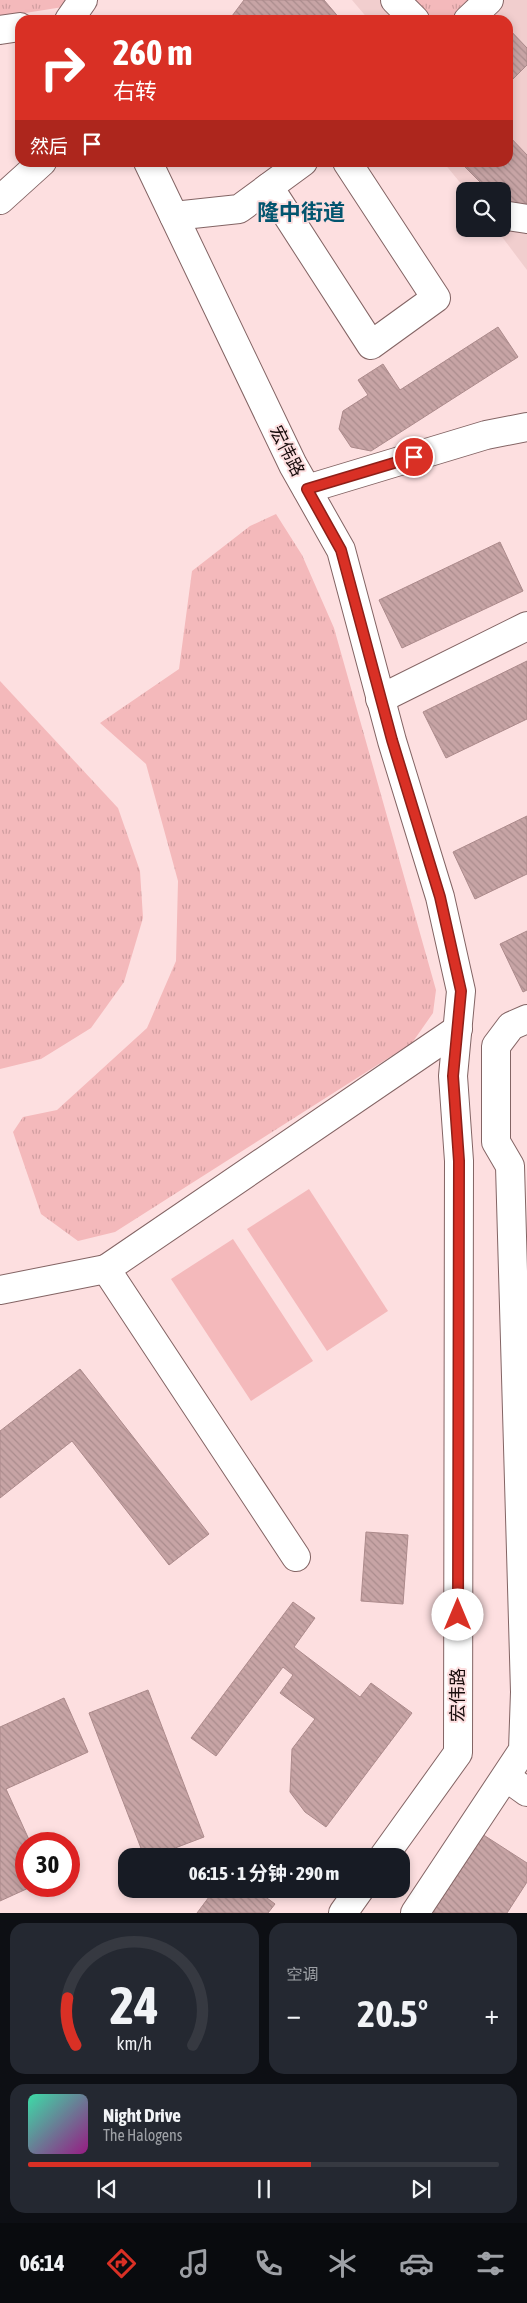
<!DOCTYPE html>
<html lang="zh">
<head>
<meta charset="utf-8">
<style>
  :root { --surface:#171b24; --page:#242831; --text:#f1f3f6; --muted:#9ea1a6; --line:#363941; --accent:#d93025 }
  body { margin:0; font-family:"Asap Condensed","Noto Sans SC",sans-serif; background:var(--page); color:var(--text); height:100vh; display:flex; flex-direction:column; font-size:19px; white-space:nowrap }
  * { box-sizing:border-box; margin:0 }
  p { font-size:16px; color:var(--muted) }
  .icon { flex:none; width:28px; height:28px; fill:none; stroke:currentColor; stroke-width:2; stroke-linecap:round; stroke-linejoin:round }
  .map { position:relative; height:1913px; overflow:hidden }
  .sheet { display:flex; flex-direction:column; gap:10px; padding:10px; background:#0d0f14; flex:1 }
  .sheet>* { flex:none }
  .banner { position:absolute; left:15px; top:15px; width:498px; height:152px; border-radius:15px; box-shadow:0 2px 8px #0003; background:#d93025; color:#fff; overflow:hidden }
  .tools { position:absolute; left:456px; top:182px; display:grid; gap:10px }
  .tools a { display:grid; place-items:center; width:55px; height:55px; border-radius:10px; background:var(--surface); box-shadow:0 2px 8px #0003; font-size:25px }
  .speed { position:absolute; left:15px; top:1832px; display:flex; gap:10px; font-size:25px; font-weight:700; text-align:center }
  .speed>* { display:grid; place-content:center; width:65px; height:65px; border-radius:50%; background:var(--surface); box-shadow:0 2px 8px #0003; line-height:1 }
  .speed .limit { border:8px solid #d22; background:#fff; color:#111 }
  .pin { position:absolute; display:grid; place-items:center; width:42px; height:42px; color:#fff; margin:-21px; border:2px solid #fff; border-radius:50%; box-shadow:0 1px 5px #0007 }
  .me { position:absolute; width:55px; margin:-28px; rotate:0deg; stroke-linejoin:round; filter:drop-shadow(0 0 4px #0008) }
  .turn { display:flex; align-items:center; gap:18px; height:105px; padding:0 15px; font-size:22px }
  .turn .icon { width:65px; height:65px; stroke-width:2.5 }
  .turn b { display:block; font-size:35px; line-height:42px }
  .then { display:flex; align-items:center; height:48px; padding:0 15px; background:#0003; gap:10px; font-size:19px }
  .big { font-size:38px; font-weight:700; line-height:1.1 }
  .sheet .widget { flex:1; display:flex; flex-direction:column; justify-content:center; gap:8px; min-width:0; padding:0 18px; border-radius:15px; background:var(--page) }
  .sheet .dial { align-items:center; gap:0 }
  .dial svg { height:130px; overflow:visible; fill:none; stroke:var(--line); stroke-width:7; stroke-linecap:round; text-anchor:middle }
  .dial text { fill:var(--text); stroke:none }
  .song { display:flex; align-items:center; gap:15px }
  .cover { width:60px; height:60px; border-radius:8px; background:linear-gradient(135deg,hsl(160 70% 55%),hsl(310 70% 35%)) }
  .played { height:5px; border-radius:2px; background:linear-gradient(90deg,var(--accent) 60%,var(--line) 60%) }
  .keys { display:flex; justify-content:space-around; direction:ltr }
  .heat { display:flex; justify-content:space-between; align-items:center; font-size:28px; direction:ltr }
  .sheet .tiles { flex:1; display:grid; gap:10px; grid-template-columns:1fr 1fr }
  .widget:last-child { grid-column:span 2 }
  .trip { position:absolute; left:118px; top:1848px; width:292px; height:50px; border-radius:15px; background:var(--surface); box-shadow:0 2px 8px #0003; font-weight:700; line-height:50px; text-align:center }
  .menu { display:flex; height:80px; justify-content:space-around; align-items:center; background:#090b0e; color:var(--muted) }
  .menu .icon { width:35px; height:35px }
  .menu .active { color:var(--accent) }
  .menu b { font-size:22px; color:var(--text) }
  .map>svg:first-child { display:block }
  .built { fill:#f1cece }
  .grass { fill:url(#grass-tufts) }
  .garden { fill:#f4b9bb }
  .building { fill:url(#building-back-hatch); stroke:#ac8a8b }
  .lines { fill:none; stroke-linecap:round; stroke-linejoin:round }
  .minor-casing { stroke:#836464; stroke-width:30 }
  .minor { stroke:#fff; stroke-width:28 }
  .route-casing { stroke:#8d1f18; stroke-width:12 }
  .route { stroke:#d93025; stroke-width:9 }
  .labels { text-anchor:middle; stroke-width:4; stroke-linejoin:round; paint-order:stroke }
  .street-label { font-size:18px; fill:#180c0c; stroke:#fddfe0 }
  .district-label { font-size:22px; font-weight:bold; fill:#03556f; stroke:#fddfe0 }
</style>
</head>
<body>
<div class="map">
<svg width="527" height="1913" viewBox="0 0 527 1913">
  <defs>
    <pattern id="grass-tufts" width="24" height="20" patternUnits="userSpaceOnUse" patternTransform="scale(1.25)"><rect width="24" height="20" fill="#f4b9bb"/><path d="M3 7l-1-3M5 7V3M7 7l1-3M15 17l-1-3M17 17v-4M19 17l1-3" fill="none" stroke="#d09ea0"/></pattern>
    <pattern id="building-back-hatch" width="6" height="6" patternUnits="userSpaceOnUse" patternTransform="scale(1.25)"><rect width="6" height="6" fill="#c7a4a5"/><path d="M-1 5l2 2M0 0l6 6M5-1l2 2" fill="none" stroke="#aa8c8d"/></pattern>
  </defs>
  <rect width="100%" height="100%" fill="#fddfe0"/>
  <!-- built -->
  <path class="built" d="M 352,0 L 527,0 L 527,270 L 496,229 L 502,229 L 502,191 L 467,191 L 444,163 L 508,162 L 508,20 L 369,20 Z"/>
  <!-- grass -->
  <g class="grass">
    <path d="M 0,0 L 69,0 L 63,7 L 0,17 Z"/>
    <path d="M 395,0 L 489,0 L 468,20 L 415,20 Z"/>
    <path d="M 276,514 L 302,555 L 334,628 L 436,990 L 433,1013 L 412,1043 L 115,1232 L 78,1241 L 41,1214 L 13,1132 L 23,1117 L 57,1110 L 147,1028 L 176,961 L 178,881 L 146,764 L 100,723 L 179,669 L 192,571 L 250,526 Z"/>
    <path d="M 0,681 L 118,808 L 140,871 L 143,918 L 124,982 L 91,1028 L 41,1059 L 0,1069 Z"/>
  </g>
  <!-- garden -->
  <g class="garden">
    <path d="M 309,1189 L 388,1311 L 327,1351 L 247,1229 Z"/>
    <path d="M 233,1239 L 313,1361 L 251,1401 L 171,1279 Z"/>
  </g>
  <!-- building -->
  <g class="building">
    <path d="M 244,0 L 324,0 L 341,20 L 229,20 Z"/>
    <path d="M 508,28 L 527,48 L 527,65 L 508,84 Z"/>
    <path d="M 508,135 L 527,155 L 527,212 L 502,205 L 502,191 L 489,191 L 460,162 L 508,162 Z"/>
    <path d="M 498,327 L 518,357 L 371,451 L 351,447 L 339,429 L 343,411 L 368,395 L 358,380 L 383,364 L 400,390 Z"/>
    <path d="M 500,542 L 523,591 L 402,648 L 379,600 Z"/>
    <path d="M 527,661 L 527,719 L 446,758 L 423,712 Z"/>
    <path d="M 527,816 L 527,874 L 475,899 L 453,852 Z"/>
    <path d="M 527,931 L 527,990 L 523,992 L 500,944 Z"/>
    <path d="M 80,1369 L 209,1534 L 169,1565 L 72,1441 L 0,1498 L 0,1431 Z"/>
    <path d="M 366,1532 L 408,1535 L 403,1604 L 361,1601 Z"/>
    <path d="M 293,1602 L 315,1618 L 294,1647 L 360,1697 L 371,1683 L 412,1713 L 326,1827 L 305,1812 L 290,1792 L 292,1749 L 315,1719 L 280,1693 L 293,1675 L 283,1667 L 216,1756 L 191,1738 Z"/>
    <path d="M 148,1690 L 204,1837 L 154,1856 L 144,1856 L 89,1713 Z"/>
    <path d="M 64,1698 L 88,1752 L 6,1789 L 31,1844 L 26,1844 L 26,1886 L 33,1886 L 0,1901 L 0,1727 Z"/>
    <path d="M 482,1834 L 527,1863 L 527,1882 L 507,1913 L 430,1913 Z"/>
    <path d="M 215,1889 L 255,1889 L 275,1904 L 268,1913 L 197,1913 Z"/>
  </g>
  <g class="lines">
    <defs>
      <g id="minor">
        <path d="M 395,0 L 415,20"/>
        <path d="M 69,20 L 83,0"/>
        <path d="M 468,20 L 489,0"/>
        <path d="M 0,30 L 20,27"/>
        <path d="M 148,162 L 293,465 L 341,550 L 392,741 L 440,897 L 461,991 L 453,1076 L 459,1161 L 458,1753 L 384,1856"/>
        <path d="M 269,187 L 371,345 L 436,298 L 347,162"/>
        <path d="M 0,200 L 42,162"/>
        <path d="M 502,215 L 527,219"/>
        <path d="M 174,216 L 239,209 L 303,162"/>
        <path d="M 307,489 L 486,435 L 527,427"/>
        <path d="M 380,699 L 527,626"/>
        <path d="M 0,1290 L 106,1269"/>
        <path d="M 296,1557 L 106,1269 L 458,1029"/>
        <path d="M 506,1777 L 527,1792"/>
        <path d="M 343,1913 L 360,1889"/>
        <path d="M 415,1913 L 523,1750 L 525,1692 L 510,1166 L 496,1142 L 496,1046 L 511,1026 L 527,1019"/>
      </g>
    </defs>
    <!-- minor casing -->
    <use href="#minor" class="minor-casing"/>
    <!-- minor -->
    <use href="#minor" class="minor"/>
  </g>
  <g class="lines">
    <defs>
      <path id="route" d="M 414,457 L 307,489 L 341,550 L 392,740 L 440,897 L 461,991 L 453,1076 L 459,1161 L 458,1615"/>
    </defs>
    <!-- route casing -->
    <use href="#route" class="route-casing"/>
    <!-- route -->
    <use href="#route" class="route"/>
  </g>
  <g class="labels">
    <!-- street labels -->
    <g class="street-label">
      <text transform="translate(287 451) rotate(63)" y="6">宏伟路</text>
      <text transform="translate(458 1695) rotate(-90)" y="6">宏伟路</text>
    </g>
    <!-- district labels -->
    <g class="district-label">
      <text x="301" y="220">隆中街道</text>
    </g>
  </g>
</svg>
<div class="tools">
<a><svg class="icon" aria-label="search" viewBox="0 0 24 24"><circle cx="10" cy="10" r="6"/><path d="M15 15l6 6"/></svg></a>
</div>
<div class="speed"><div class="limit">30</div></div>
<div class="pin" style="left:414px;top:457px;background:#d93025"><svg class="icon" aria-label="arrive" viewBox="0 0 24 24"><path d="M6 21V4h12l-3 4 3 4H6"/></svg></div>
<svg class="me" style="left:458px;top:1615px" viewBox="-20 -20 40 40"><circle r="19" fill="#fff"/><path d="M0-13L10 11 0 6-10 11z" fill="#d93025"/></svg>
<div class="trip">06:15 · 1 分钟 · 290 m</div>
<div class="banner">
<div class="turn"><svg class="icon" aria-label="right" viewBox="0 0 24 24"><path d="M7 20v-9h11M14 6l5 5-5 5"/></svg><div><b>260 m</b>右转</div></div>
<div class="then">然后<svg class="icon" aria-label="arrive" viewBox="0 0 24 24"><path d="M6 21V4h12l-3 4 3 4H6"/></svg></div>
</div>
</div>
<section class="sheet">
<div class="tiles">
<div class="widget dial"><svg viewBox="0 0 100 80">
<path d="M14 69A42 42 0 1 1 86 69"/>
<path d="M14 69A42 42 0 0 1 9 40" stroke="#d93025"/>
<text x="50" y="56" font-size="32" font-weight="700">24</text>
<text x="50" y="72" font-size="11">km/h</text>
</svg></div>
<div class="widget"><p>空调</p>
<div class="heat"><a>−</a><b class="big">20.5°</b><a>+</a></div>
</div>
<div class="widget">
<div class="song"><i class="cover"></i><div><b>Night Drive</b><p>The Halogens</p></div></div>
<div class="played"></div>
<div class="keys"><svg class="icon" aria-label="previous" viewBox="0 0 24 24"><path d="M18 5L8 12l10 7zM5 5v14"/></svg><svg class="icon" aria-label="pause" viewBox="0 0 24 24"><path d="M8 5v14M16 5v14"/></svg><svg class="icon" aria-label="next" viewBox="0 0 24 24"><path d="M6 5l10 7-10 7zM19 5v14"/></svg></div>
</div>
</div>
</section>
<nav class="menu">
<b>06:14</b>
<svg class="icon active" aria-label="directions" viewBox="0 0 24 24"><path d="M12 3l9 9-9 9-9-9zM9 14v-3h6M13 9l2 2-2 2"/></svg>
<svg class="icon" aria-label="music" viewBox="0 0 24 24"><path d="M9 18V5l10-2v13"/><circle cx="6" cy="18" r="3"/><circle cx="16" cy="16" r="3"/></svg>
<svg class="icon" aria-label="phone" viewBox="0 0 24 24"><path d="M5 4h4l2 5-3 2q2 4 5 5l2-3 5 2v4C11 20 4 13 5 4z"/></svg>
<svg class="icon" aria-label="climate" viewBox="0 0 24 24"><path d="M12 3v18M4 7l16 10M4 17L20 7"/></svg>
<svg class="icon" aria-label="car" viewBox="0 0 24 24"><path d="M5 17H2v-5l4-1 3-4h7l3 4 3 1v5h-3M9 17h6M6 11h13"/><circle cx="7" cy="17" r="2"/><circle cx="17" cy="17" r="2"/></svg>
<svg class="icon" aria-label="filters" viewBox="0 0 24 24"><path d="M4 7h16M4 17h16"/><circle cx="9" cy="7" r="2"/><circle cx="15" cy="17" r="2"/></svg>
</nav>
</body>
</html>
